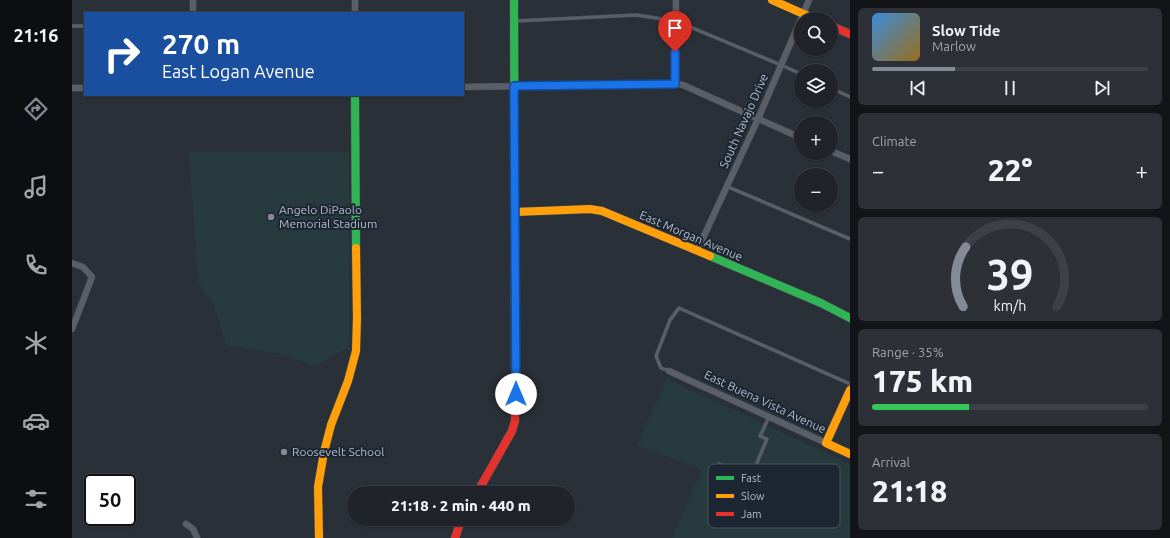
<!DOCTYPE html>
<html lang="en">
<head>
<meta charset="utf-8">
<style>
  :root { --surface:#20242a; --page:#2d3036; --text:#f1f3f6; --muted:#a2a4a8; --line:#3d4147; --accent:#848b96 }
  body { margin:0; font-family:Ubuntu,sans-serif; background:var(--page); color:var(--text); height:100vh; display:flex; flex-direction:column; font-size:15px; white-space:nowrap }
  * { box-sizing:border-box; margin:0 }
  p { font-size:13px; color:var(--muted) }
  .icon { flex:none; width:22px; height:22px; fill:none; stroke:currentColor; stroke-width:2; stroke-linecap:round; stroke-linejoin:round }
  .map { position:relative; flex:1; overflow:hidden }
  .details { display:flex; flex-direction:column; gap:8px; padding:8px; background:#121417; width:320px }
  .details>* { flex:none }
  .top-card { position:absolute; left:12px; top:12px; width:380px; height:84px; border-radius:0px; box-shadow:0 1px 3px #0004,0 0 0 1px var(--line); background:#1a4fa0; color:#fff; overflow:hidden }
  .controls { position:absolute; left:722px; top:12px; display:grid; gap:8px }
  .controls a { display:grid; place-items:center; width:44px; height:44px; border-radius:50%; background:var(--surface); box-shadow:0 1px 3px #0004,0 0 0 1px var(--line); font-size:20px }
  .speed { position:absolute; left:12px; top:474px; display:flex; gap:8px; font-size:20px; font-weight:700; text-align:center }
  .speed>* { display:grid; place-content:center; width:52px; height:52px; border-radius:50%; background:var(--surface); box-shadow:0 1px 3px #0004,0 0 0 1px var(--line); line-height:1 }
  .speed .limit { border:2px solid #111; border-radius:6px; background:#fff; color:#111 }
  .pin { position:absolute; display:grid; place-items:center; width:34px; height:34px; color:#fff; margin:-41px -17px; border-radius:50% 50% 50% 0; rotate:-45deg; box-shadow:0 0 4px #0007 }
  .pin .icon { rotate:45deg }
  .me { position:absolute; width:44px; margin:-22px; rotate:0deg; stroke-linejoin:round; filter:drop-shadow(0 0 3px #0008) }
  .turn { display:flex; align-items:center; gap:14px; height:84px; padding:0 12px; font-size:18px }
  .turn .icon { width:52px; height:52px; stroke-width:2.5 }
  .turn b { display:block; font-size:28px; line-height:34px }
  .big { font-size:30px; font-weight:800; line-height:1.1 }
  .details .card { flex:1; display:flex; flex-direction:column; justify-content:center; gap:6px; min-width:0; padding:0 14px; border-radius:6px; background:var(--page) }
  .details .dial { align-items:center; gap:0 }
  .dial svg { height:104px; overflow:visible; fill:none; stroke:var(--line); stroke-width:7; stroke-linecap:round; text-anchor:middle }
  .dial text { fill:var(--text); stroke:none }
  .song { display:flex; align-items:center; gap:12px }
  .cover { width:48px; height:48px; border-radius:6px; background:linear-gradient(135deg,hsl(210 70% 55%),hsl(40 70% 35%)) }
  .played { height:4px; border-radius:2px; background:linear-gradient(90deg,var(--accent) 30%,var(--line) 30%) }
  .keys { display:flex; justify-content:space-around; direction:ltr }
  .heat { display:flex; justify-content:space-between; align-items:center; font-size:22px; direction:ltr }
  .charge { height:6px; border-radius:3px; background:linear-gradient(90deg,#34c759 35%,var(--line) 0) }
  .trip { position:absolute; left:275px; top:486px; width:228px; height:40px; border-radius:20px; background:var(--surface); box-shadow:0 1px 3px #0004,0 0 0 1px var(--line); font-weight:800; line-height:40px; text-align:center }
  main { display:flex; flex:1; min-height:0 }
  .tabs { display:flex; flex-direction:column; width:72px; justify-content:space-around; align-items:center; background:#0d0e11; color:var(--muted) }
  .tabs .icon { width:28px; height:28px }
  .tabs .current { color:var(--accent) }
  .tabs b { font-size:18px; color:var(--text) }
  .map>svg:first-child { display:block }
  .green { fill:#273a3e }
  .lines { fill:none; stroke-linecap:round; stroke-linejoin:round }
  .lane-casing { stroke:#484c55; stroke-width:4 }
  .street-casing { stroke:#484c55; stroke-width:7 }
  .fast-casing { stroke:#484c55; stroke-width:9 }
  .slow-casing { stroke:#484c55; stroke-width:9 }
  .jam-casing { stroke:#484c55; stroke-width:9 }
  .lane { stroke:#5a5e66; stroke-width:3 }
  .street { stroke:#5a5e66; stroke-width:6 }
  .fast { stroke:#30b455; stroke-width:8 }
  .slow { stroke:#ff9f0a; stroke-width:8 }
  .jam { stroke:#e5322d; stroke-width:8 }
  .route-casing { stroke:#114b97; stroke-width:10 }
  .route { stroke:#1a73e8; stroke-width:7 }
  .poi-dot { fill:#848b96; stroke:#1d2633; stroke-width:1.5 }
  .labels { text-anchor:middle; stroke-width:4; stroke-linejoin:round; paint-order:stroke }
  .street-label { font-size:12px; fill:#b4bcc9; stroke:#1d2633 }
  .poi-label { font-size:12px; fill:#b4bcc9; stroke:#1d2633; text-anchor:start }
  .key { fill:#1d2633; stroke:#4a5360; stroke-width:1 }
  .key-label { font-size:11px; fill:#b4bcc9 }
</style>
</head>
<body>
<main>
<nav class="tabs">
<b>21:16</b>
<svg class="icon current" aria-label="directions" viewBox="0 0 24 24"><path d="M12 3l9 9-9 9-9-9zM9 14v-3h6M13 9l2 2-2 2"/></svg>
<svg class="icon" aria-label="music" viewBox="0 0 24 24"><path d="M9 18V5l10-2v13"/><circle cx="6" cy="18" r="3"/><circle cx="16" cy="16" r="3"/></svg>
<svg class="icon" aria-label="phone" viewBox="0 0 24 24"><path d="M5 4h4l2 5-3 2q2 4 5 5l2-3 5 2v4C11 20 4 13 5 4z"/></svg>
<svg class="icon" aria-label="climate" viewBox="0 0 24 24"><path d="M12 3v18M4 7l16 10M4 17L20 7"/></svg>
<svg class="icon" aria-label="car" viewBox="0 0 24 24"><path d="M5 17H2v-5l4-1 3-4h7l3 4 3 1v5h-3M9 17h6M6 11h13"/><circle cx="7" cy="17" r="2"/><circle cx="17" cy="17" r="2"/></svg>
<svg class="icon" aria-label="filters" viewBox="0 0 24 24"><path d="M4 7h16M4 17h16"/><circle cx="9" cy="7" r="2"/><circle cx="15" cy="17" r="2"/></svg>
</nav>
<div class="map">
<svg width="778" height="538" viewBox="0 0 778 538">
  <rect width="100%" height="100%" fill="#2a3038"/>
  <!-- green -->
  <g class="green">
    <path d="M 212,151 L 225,152 L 277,152 L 277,347 L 243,366 L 210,354 L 154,345 L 142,306 L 126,282 L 117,152 L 206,152 Z"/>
    <path d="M 595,379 L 778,464 L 778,538 L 600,538 L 630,470 L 565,445 Z"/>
  </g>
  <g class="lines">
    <defs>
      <g id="lane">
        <path d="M 444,21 L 564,15 L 604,21 L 709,65 L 729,74"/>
        <path d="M 0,26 L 13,26"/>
        <path d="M 759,88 L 778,97"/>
        <path d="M 654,186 L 778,239"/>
        <path d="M 597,371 L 589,368 L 584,356 L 598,320 L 607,308 L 778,384"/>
        <path d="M 647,464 L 679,477 L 695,439 L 688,436 L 697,417"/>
      </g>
      <g id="street">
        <path d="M 121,0 L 121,13"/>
        <path d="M 283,13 L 283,0"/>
        <path d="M 603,84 L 604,0"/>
        <path d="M 391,87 L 603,84 L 611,85 L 729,138"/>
        <path d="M 0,88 L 13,88"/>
        <path d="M 759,151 L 778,159"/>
        <path d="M 625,251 L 686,119 L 737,0"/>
        <path d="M 0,263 L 11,267 L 20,277 L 0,329"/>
        <path d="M 597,371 L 754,443"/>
        <path d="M 114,524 L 121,529 L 125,538"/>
      </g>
      <g id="fast">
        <path d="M 442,0 L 443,314"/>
        <path d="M 283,95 L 284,248"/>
        <path d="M 638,256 L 749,303 L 778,318"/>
      </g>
      <g id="slow">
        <path d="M 700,0 L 743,19"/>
        <path d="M 443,212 L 518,209 L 530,211 L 638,256"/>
        <path d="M 778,390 L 754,443 L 778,454"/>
        <path d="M 247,538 L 246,487 L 252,452 L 259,425 L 276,381 L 284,351 L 285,318 L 284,248"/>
      </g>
      <g id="jam">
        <path d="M 759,26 L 778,34"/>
        <path d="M 405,493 L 440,431 L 443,421 L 443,314"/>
        <path d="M 383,538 L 387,526 L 391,519"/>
      </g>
    </defs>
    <!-- lane casing -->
    <use href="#lane" class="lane-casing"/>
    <!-- street casing -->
    <use href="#street" class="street-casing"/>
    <!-- fast casing -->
    <use href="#fast" class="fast-casing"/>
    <!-- slow casing -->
    <use href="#slow" class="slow-casing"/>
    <!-- jam casing -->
    <use href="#jam" class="jam-casing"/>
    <!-- lane -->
    <use href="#lane" class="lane"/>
    <!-- street -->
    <use href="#street" class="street"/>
    <!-- fast -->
    <use href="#fast" class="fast"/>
    <!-- slow -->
    <use href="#slow" class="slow"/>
    <!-- jam -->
    <use href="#jam" class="jam"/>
  </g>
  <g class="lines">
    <defs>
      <path id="route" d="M 444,394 L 442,86 L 603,84 L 603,52"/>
    </defs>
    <!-- route casing -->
    <use href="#route" class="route-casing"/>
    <!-- route -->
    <use href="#route" class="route"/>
  </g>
  <!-- markers -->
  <g class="poi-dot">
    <circle cx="199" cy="217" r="4"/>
    <circle cx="212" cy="452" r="4"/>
  </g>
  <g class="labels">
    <!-- street labels -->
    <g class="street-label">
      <text transform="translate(672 121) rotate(-66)" y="4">South Navajo Drive</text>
      <text transform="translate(619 236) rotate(23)" y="4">East Morgan Avenue</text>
      <text transform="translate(693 402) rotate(25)" y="4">East Buena Vista Avenue</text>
    </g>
    <!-- poi labels -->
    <g class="poi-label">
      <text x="207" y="214">Angelo DiPaolo<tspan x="207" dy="14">Memorial Stadium</tspan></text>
      <text x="220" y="456">Roosevelt School</text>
    </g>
  </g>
  <!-- legend -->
  <rect x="636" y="464" width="132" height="64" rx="6" class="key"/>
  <rect x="644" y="476" width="18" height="4" fill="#30b455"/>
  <rect x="644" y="494" width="18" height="4" fill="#ff9f0a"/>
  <rect x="644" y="512" width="18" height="4" fill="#e5322d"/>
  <g class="key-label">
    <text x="669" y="482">Fast</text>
    <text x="669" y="500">Slow</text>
    <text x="669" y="518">Jam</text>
  </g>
</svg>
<div class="controls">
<a><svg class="icon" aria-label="search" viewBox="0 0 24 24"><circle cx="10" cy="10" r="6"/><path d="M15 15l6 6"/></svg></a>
<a><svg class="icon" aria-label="layers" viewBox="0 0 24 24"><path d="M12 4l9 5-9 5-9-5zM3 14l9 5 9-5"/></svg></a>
<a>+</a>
<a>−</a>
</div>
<div class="speed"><div class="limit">50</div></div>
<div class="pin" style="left:603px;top:52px;background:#d93025"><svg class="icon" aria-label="arrive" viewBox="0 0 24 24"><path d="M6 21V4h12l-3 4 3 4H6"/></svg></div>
<svg class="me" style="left:444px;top:394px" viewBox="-20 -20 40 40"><circle r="19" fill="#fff"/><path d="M0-13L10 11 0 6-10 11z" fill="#1a73e8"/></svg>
<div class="trip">21:18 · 2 min · 440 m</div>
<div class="top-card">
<div class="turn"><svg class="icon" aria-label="right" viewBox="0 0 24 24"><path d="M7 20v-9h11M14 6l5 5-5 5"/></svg><div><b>270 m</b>East Logan Avenue</div></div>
</div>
</div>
<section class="details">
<div class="card">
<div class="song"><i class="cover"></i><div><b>Slow Tide</b><p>Marlow</p></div></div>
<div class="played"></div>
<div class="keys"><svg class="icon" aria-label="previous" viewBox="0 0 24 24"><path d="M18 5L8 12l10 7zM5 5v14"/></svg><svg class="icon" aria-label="pause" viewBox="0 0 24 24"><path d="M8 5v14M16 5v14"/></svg><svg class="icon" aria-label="next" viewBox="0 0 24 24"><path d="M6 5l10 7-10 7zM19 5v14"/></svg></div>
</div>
<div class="card"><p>Climate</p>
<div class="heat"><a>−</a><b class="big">22°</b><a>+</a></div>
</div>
<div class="card dial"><svg viewBox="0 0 100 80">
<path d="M14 69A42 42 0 1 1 86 69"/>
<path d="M14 69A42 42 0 0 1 16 23" stroke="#848b96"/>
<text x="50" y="56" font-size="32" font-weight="700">39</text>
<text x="50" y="72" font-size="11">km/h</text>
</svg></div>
<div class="card"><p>Range · 35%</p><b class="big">175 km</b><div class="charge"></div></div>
<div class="card"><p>Arrival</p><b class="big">21:18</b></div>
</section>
</main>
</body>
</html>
